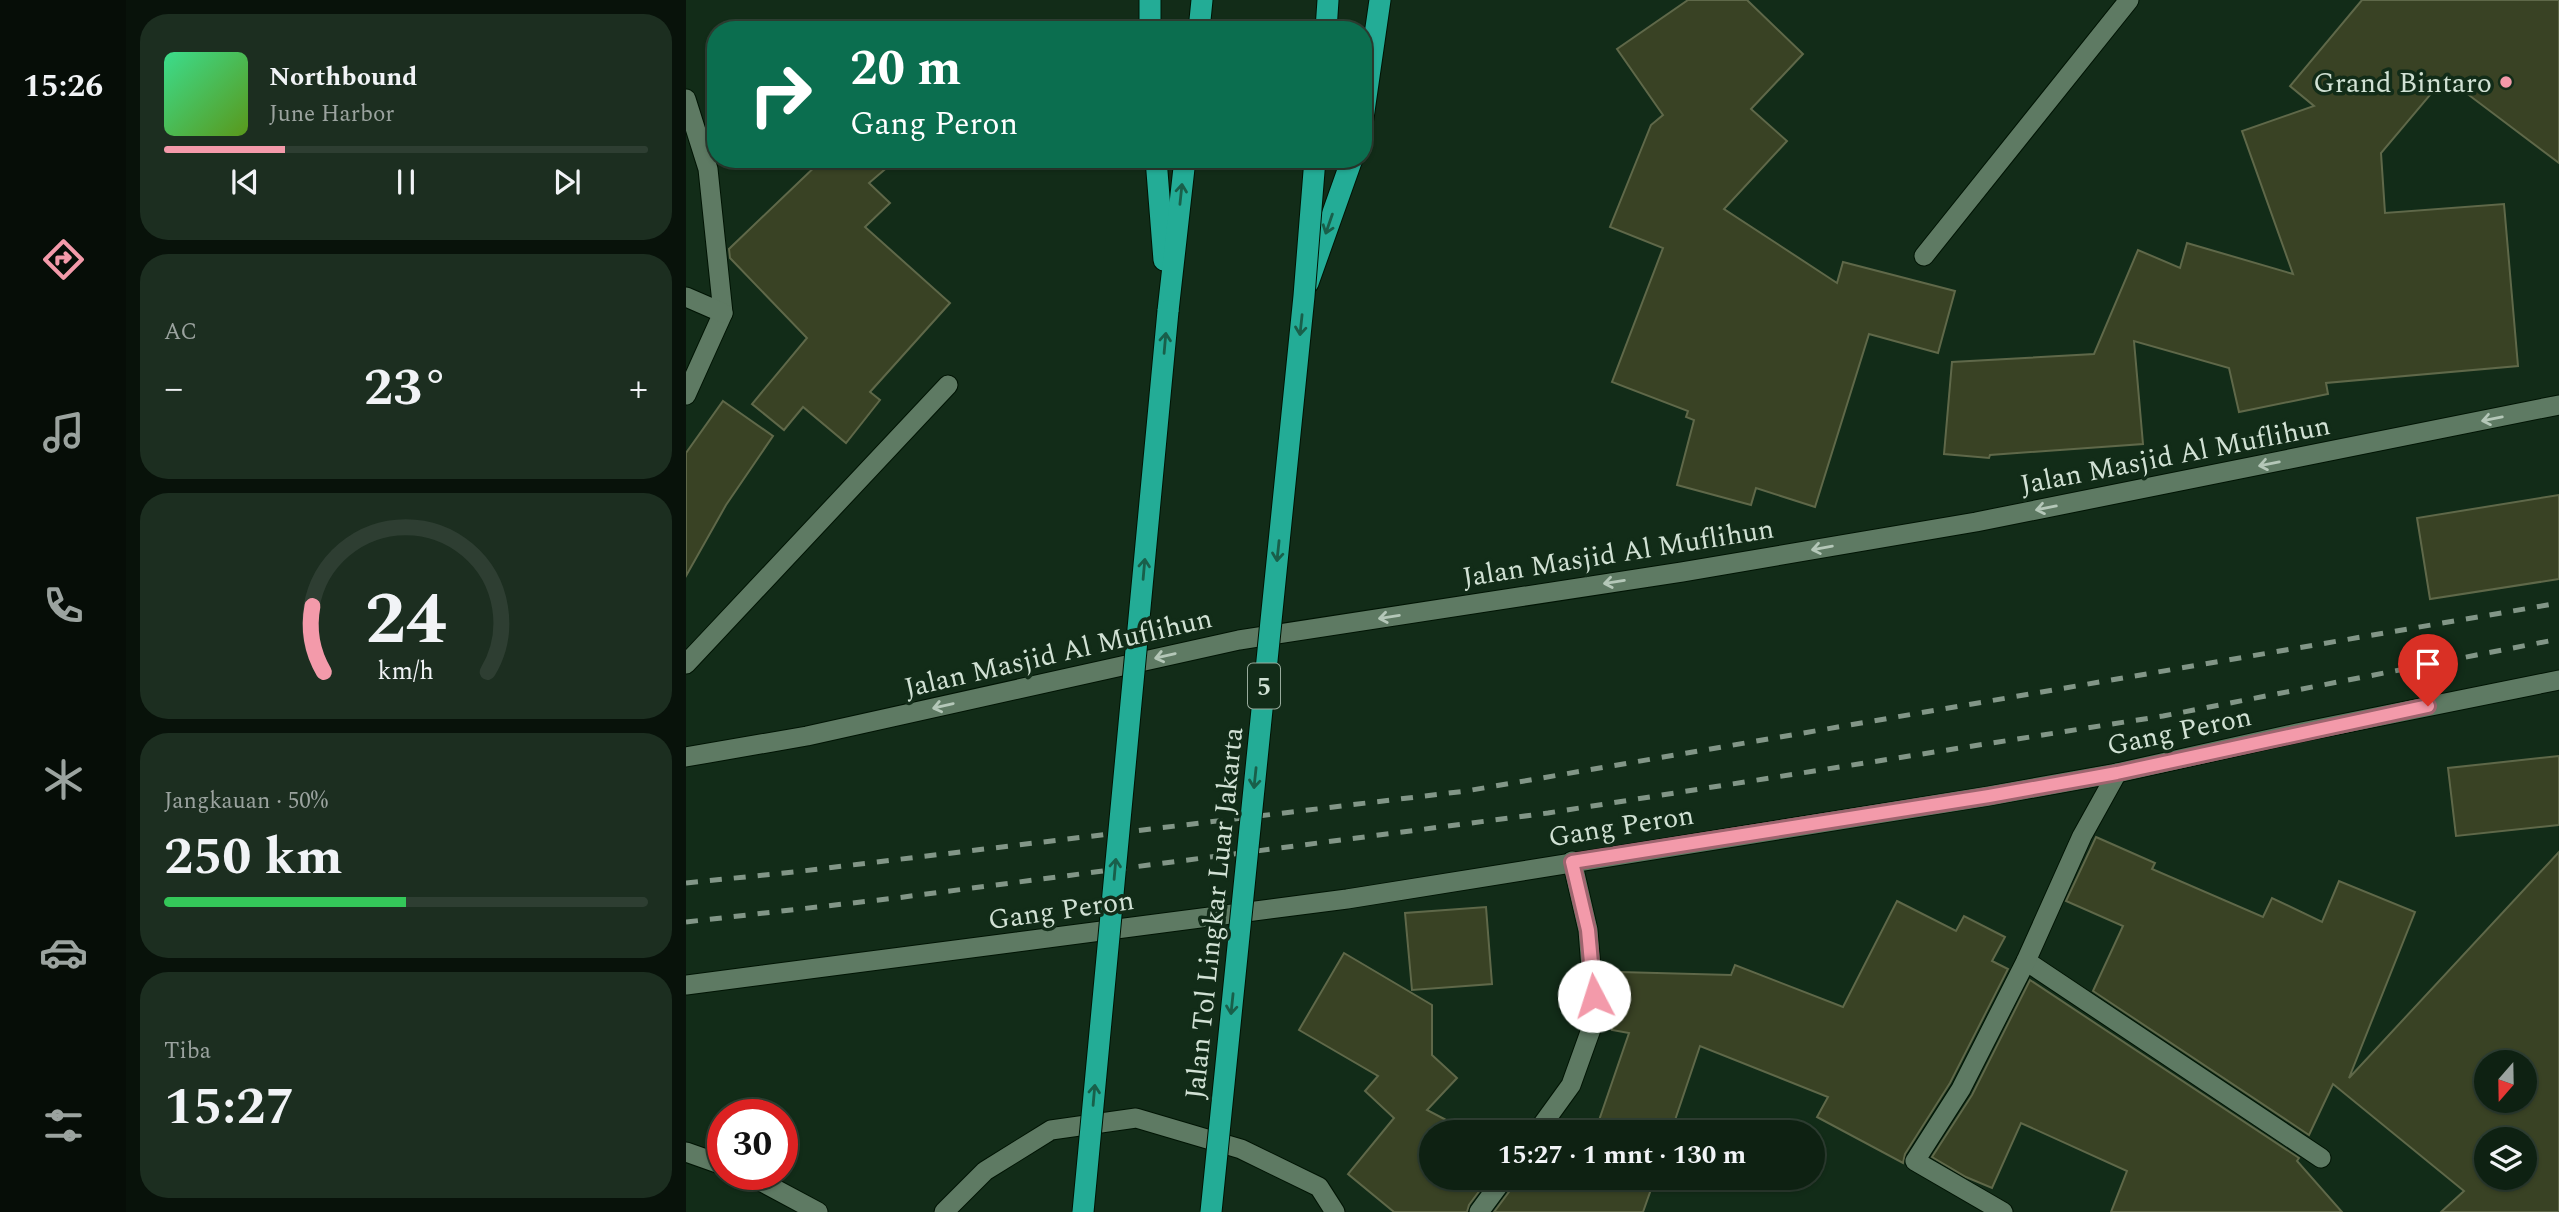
<!DOCTYPE html>
<html lang="id">
<head>
<meta charset="utf-8">
<style>
  :root { --surface:#0e2112; --page:#1c2e20; --text:#f1f3f6; --muted:#9ba39f; --line:#2e3e32; --accent:#f39aaa }
  body { margin:0; font-family:Spectral,serif; background:var(--page); color:var(--text); height:100vh; display:flex; flex-direction:column; font-size:26px; white-space:nowrap }
  * { box-sizing:border-box; margin:0 }
  p { font-size:23px; color:var(--muted) }
  .icon { flex:none; width:38px; height:38px; fill:none; stroke:currentColor; stroke-width:2; stroke-linecap:round; stroke-linejoin:round }
  .map { position:relative; flex:1; overflow:hidden }
  .drawer { display:flex; flex-direction:column; gap:14px; padding:14px; background:#08120a; width:560px }
  .drawer>* { flex:none }
  .guide { position:absolute; left:21px; top:21px; width:665px; height:147px; border-radius:28px; box-shadow:0 2px 5px #0004,0 0 0 2px var(--line); background:#0b6e4f; color:#fff; overflow:hidden }
  .needle { width:46px; rotate:200deg }
  .buttons { position:absolute; left:1788px; top:1050px; display:grid; gap:14px }
  .buttons a { display:grid; place-items:center; width:63px; height:63px; border-radius:50%; background:var(--surface); box-shadow:0 2px 5px #0004,0 0 0 2px var(--line); font-size:35px }
  .speed { position:absolute; left:21px; top:1099px; display:flex; gap:14px; font-size:35px; font-weight:700; text-align:center }
  .speed>* { display:grid; place-content:center; width:91px; height:91px; border-radius:50%; background:var(--surface); box-shadow:0 2px 5px #0004,0 0 0 2px var(--line); line-height:1 }
  .speed .limit { border:10px solid #d22; background:#fff; color:#111 }
  .pin { position:absolute; display:grid; place-items:center; width:60px; height:60px; color:#fff; margin:-72px -30px; border-radius:50% 50% 50% 0; rotate:-45deg; box-shadow:0 0 7px #0007 }
  .pin .icon { rotate:45deg }
  .me { position:absolute; width:77px; margin:-38px; rotate:355deg; stroke-linejoin:round; filter:drop-shadow(0 0 5px #0008) }
  .turn { display:flex; align-items:center; gap:24px; height:147px; padding:0 28px; font-size:32px }
  .turn .icon { width:91px; height:91px; stroke-width:2.5 }
  .turn b { display:block; font-size:49px; line-height:60px }
  .big { font-size:52px; font-weight:700; line-height:1.1 }
  .drawer .tile { flex:1; display:flex; flex-direction:column; justify-content:center; gap:10px; min-width:0; padding:0 24px; border-radius:28px; background:var(--page) }
  .drawer .dial { align-items:center; gap:0 }
  .dial svg { height:182px; overflow:visible; fill:none; stroke:var(--line); stroke-width:7; stroke-linecap:round; text-anchor:middle }
  .dial text { fill:var(--text); stroke:none }
  .song { display:flex; align-items:center; gap:21px }
  .cover { width:84px; height:84px; border-radius:10px; background:linear-gradient(135deg,hsl(150 70% 55%),hsl(90 70% 35%)) }
  .played { height:7px; border-radius:4px; background:linear-gradient(90deg,var(--accent) 25%,var(--line) 25%) }
  .keys { display:flex; justify-content:space-around; direction:ltr }
  .heat { display:flex; justify-content:space-between; align-items:center; font-size:38px; direction:ltr }
  .charge { height:10px; border-radius:5px; background:linear-gradient(90deg,#34c759 50%,var(--line) 0) }
  .trip { position:absolute; left:733px; top:1120px; width:406px; height:70px; border-radius:35px; background:var(--surface); box-shadow:0 2px 5px #0004,0 0 0 2px var(--line); font-weight:700; line-height:70px; text-align:center }
  main { display:flex; flex:1; min-height:0 }
  .tabs { display:flex; flex-direction:column; width:126px; justify-content:space-around; align-items:center; background:#060d07; color:var(--muted) }
  .tabs .icon { width:49px; height:49px }
  .tabs .current { color:var(--accent) }
  .tabs b { font-size:32px; color:var(--text) }
  .map>svg:first-child { display:block }
  .building { fill:#394224; stroke:#5f6849; stroke-width:2; fill-rule:evenodd }
  .lines { fill:none; stroke-linecap:round; stroke-linejoin:round }
  .service-casing { stroke:#001404; stroke-width:21 }
  .minor-casing { stroke:#001404; stroke-width:21 }
  .tertiary-casing { stroke:#001404; stroke-width:21 }
  .motorway-casing { stroke:#001404; stroke-width:23 }
  .service { stroke:#5e7a63; stroke-width:19 }
  .minor { stroke:#5e7a63; stroke-width:19 }
  .tertiary { stroke:#5e7a63; stroke-width:19 }
  .motorway { stroke:#23ac96; stroke-width:21 }
  .rail { stroke:#829687; stroke-width:5; stroke-dasharray:12 12; stroke-linecap:butt }
  .motorway-bridge-casing { stroke:#001404; stroke-width:23; stroke-linecap:butt }
  .motorway-bridge { stroke:#23ac96; stroke-width:21 }
  .oneway { stroke:#195f4a }
  .oneway2 { stroke:#b4c7b8 }
  .route-casing { stroke:#9e646e; stroke-width:18 }
  .route { stroke:#f39aaa; stroke-width:12 }
  .poi-dot { fill:#f39aaa; stroke:#122c18; stroke-width:2.5 }
  .labels { text-anchor:middle; stroke-width:7; stroke-linejoin:round; paint-order:stroke }
  .shield { fill:#122c18; stroke:#98ab9c; stroke-width:2 }
  .shield-label { font-size:26px; font-weight:bold; fill:#d1e1d4 }
  .poi-label { font-size:28px; fill:#d1e1d4; stroke:#122c18; text-anchor:end }
  .street-label { font-size:28px; fill:#d1e1d4; stroke:#122c18 }
</style>
</head>
<body>
<main>
<nav class="tabs">
<b>15:26</b>
<svg class="icon current" aria-label="directions" viewBox="0 0 24 24"><path d="M12 3l9 9-9 9-9-9zM9 14v-3h6M13 9l2 2-2 2"/></svg>
<svg class="icon" aria-label="music" viewBox="0 0 24 24"><path d="M9 18V5l10-2v13"/><circle cx="6" cy="18" r="3"/><circle cx="16" cy="16" r="3"/></svg>
<svg class="icon" aria-label="phone" viewBox="0 0 24 24"><path d="M5 4h4l2 5-3 2q2 4 5 5l2-3 5 2v4C11 20 4 13 5 4z"/></svg>
<svg class="icon" aria-label="climate" viewBox="0 0 24 24"><path d="M12 3v18M4 7l16 10M4 17L20 7"/></svg>
<svg class="icon" aria-label="car" viewBox="0 0 24 24"><path d="M5 17H2v-5l4-1 3-4h7l3 4 3 1v5h-3M9 17h6M6 11h13"/><circle cx="7" cy="17" r="2"/><circle cx="17" cy="17" r="2"/></svg>
<svg class="icon" aria-label="filters" viewBox="0 0 24 24"><path d="M4 7h16M4 17h16"/><circle cx="9" cy="7" r="2"/><circle cx="15" cy="17" r="2"/></svg>
</nav>
<section class="drawer">
<div class="tile">
<div class="song"><i class="cover"></i><div><b>Northbound</b><p>June Harbor</p></div></div>
<div class="played"></div>
<div class="keys"><svg class="icon" aria-label="previous" viewBox="0 0 24 24"><path d="M18 5L8 12l10 7zM5 5v14"/></svg><svg class="icon" aria-label="pause" viewBox="0 0 24 24"><path d="M8 5v14M16 5v14"/></svg><svg class="icon" aria-label="next" viewBox="0 0 24 24"><path d="M6 5l10 7-10 7zM19 5v14"/></svg></div>
</div>
<div class="tile"><p>AC</p>
<div class="heat"><a>−</a><b class="big">23°</b><a>+</a></div>
</div>
<div class="tile dial"><svg viewBox="0 0 100 80">
<path d="M14 69A42 42 0 1 1 86 69"/>
<path d="M14 69A42 42 0 0 1 9 40" stroke="#f39aaa"/>
<text x="50" y="56" font-size="32" font-weight="700">24</text>
<text x="50" y="72" font-size="11">km/h</text>
</svg></div>
<div class="tile"><p>Jangkauan · 50%</p><b class="big">250 km</b><div class="charge"></div></div>
<div class="tile"><p>Tiba</p><b class="big">15:27</b></div>
</section>
<div class="map">
<svg width="1873" height="1212" viewBox="0 0 1873 1212">
  <rect width="100%" height="100%" fill="#122c18"/>
  <!-- building -->
  <g class="building">
    <path d="M 1002,0 L 1061,0 L 1117,54 L 1065,109 L 1101,141 L 1038,209 L 1151,283 L 1157,262 L 1269,291 L 1252,353 L 1183,334 L 1129,507 L 1070,488 L 1065,505 L 991,485 L 1008,420 L 1000,417 L 1002,411 L 926,382 L 977,248 L 924,227 L 965,125 L 977,115 L 931,49 Z"/>
    <path d="M 1676,0 L 1873,0 L 1873,163 L 1759,77 L 1695,153 L 1699,213 L 1818,204 L 1832,366 L 1640,383 L 1642,394 L 1553,412 L 1543,368 L 1448,341 L 1457,444 L 1304,455 L 1303,458 L 1258,454 L 1266,362 L 1408,354 L 1452,250 L 1494,268 L 1501,243 L 1607,274 L 1556,131 L 1628,106 L 1604,86 Z"/>
    <path d="M 137,159 L 211,159 L 183,183 L 204,203 L 179,227 L 264,303 L 184,392 L 194,400 L 160,443 L 117,407 L 98,430 L 66,404 L 121,338 L 44,258 L 43,249 Z"/>
    <path d="M 37,401 L 87,436 L 40,505 L 0,576 L 0,453 Z"/>
    <path d="M 1873,495 L 1873,579 L 1744,599 L 1731,518 Z"/>
    <path d="M 1873,756 L 1873,825 L 1770,836 L 1762,768 Z"/>
    <path d="M 1410,837 L 1469,863 L 1466,869 L 1577,917 L 1586,898 L 1636,922 L 1653,881 L 1729,912 L 1663,1078 L 1873,852 L 1873,1212 L 1755,1212 L 1778,1191 L 1647,1084 L 1623,1135 L 1407,991 L 1437,926 L 1380,901 ZM 1801,1062 L 1839,1062 L 1839,1101 L 1801,1101 ZM 1801,1139 L 1839,1139 L 1839,1178 L 1801,1178 Z"/>
    <path d="M 1211,901 L 1270,931 L 1278,916 L 1319,937 L 1306,961 L 1322,969 L 1264,1083 L 1219,1154 L 1217,1163 L 1131,1117 L 1142,1097 L 1014,1046 L 985,1132 L 909,1132 L 943,1033 L 926,1030 L 934,972 L 1045,975 L 1049,965 L 1157,1007 Z"/>
    <path d="M 800,907 L 806,984 L 726,990 L 719,913 Z"/>
    <path d="M 658,953 L 746,1005 L 746,1055 L 771,1078 L 741,1110 L 783,1132 L 746,1132 L 746,1178 L 803,1178 L 783,1205 L 781,1212 L 708,1212 L 662,1174 L 708,1118 L 679,1091 L 692,1076 L 613,1030 Z"/>
    <path d="M 1344,980 L 1613,1158 L 1611,1161 L 1656,1212 L 1425,1212 L 1441,1171 L 1335,1123 L 1306,1188 L 1280,1177 L 1246,1157 L 1286,1095 Z"/>
    <path d="M 830,1178 L 871,1178 L 890,1188 L 893,1178 L 969,1178 L 957,1212 L 808,1212 L 828,1185 Z"/>
  </g>
  <g class="lines">
    <defs>
      <path id="service" d="M 1238,256 L 1443,0"/>
      <g id="minor">
        <path d="M 0,99 L 22,169 L 37,313 L 0,395"/>
        <path d="M 0,297 L 37,313"/>
        <path d="M 0,664 L 262,385"/>
        <path d="M 0,757 L 121,736 L 553,640 L 996,572 L 1290,522 L 1873,405"/>
        <path d="M 1340,961 L 1635,1158"/>
        <path d="M 0,985 L 661,899 L 1303,796 L 1431,773 L 1611,733 L 1873,680"/>
        <path d="M 851,1132 L 885,1085 L 909,1018 L 902,930 L 886,861"/>
        <path d="M 0,1152 L 37,1165"/>
        <path d="M 61,1174 L 132,1212"/>
        <path d="M 793,1212 L 818,1178"/>
        <path d="M 1317,1212 L 1229,1161 L 1275,1089 L 1340,961 L 1396,836 L 1431,773"/>
      </g>
      <path id="tertiary" d="M 258,1212 L 299,1171 L 365,1130 L 450,1118 L 555,1149 L 633,1187 L 649,1212"/>
      <g id="motorway">
        <path d="M 464,30 L 464,0"/>
        <path d="M 513,30 L 516,0"/>
        <path d="M 640,30 L 642,0"/>
        <path d="M 677,118 L 694,0"/>
        <path d="M 470,159 L 478,260"/>
        <path d="M 622,283 L 666,159"/>
        <path d="M 482,311 L 499,159"/>
      </g>
    </defs>
    <!-- service casing -->
    <use href="#service" class="service-casing"/>
    <!-- minor casing -->
    <use href="#minor" class="minor-casing"/>
    <!-- tertiary casing -->
    <use href="#tertiary" class="tertiary-casing"/>
    <!-- motorway casing -->
    <use href="#motorway" class="motorway-casing"/>
    <!-- service -->
    <use href="#service" class="service"/>
    <!-- minor -->
    <use href="#minor" class="minor"/>
    <!-- tertiary -->
    <use href="#tertiary" class="tertiary"/>
    <!-- motorway -->
    <use href="#motorway" class="motorway"/>
    <!-- rail -->
    <g class="rail">
      <path d="M 0,883 L 108,872 L 780,791 L 1873,603"/>
      <path d="M 0,922 L 210,898 L 862,813 L 1477,716 L 1873,639"/>
    </g>
    <defs>
      <g id="motorway-bridge">
        <path d="M 397,1212 L 482,311"/>
        <path d="M 525,1212 L 618,296 L 629,159"/>
      </g>
    </defs>
    <!-- motorway-bridge casing -->
    <use href="#motorway-bridge" class="motorway-bridge-casing"/>
    <!-- motorway-bridge -->
    <use href="#motorway-bridge" class="motorway-bridge"/>
  </g>
  <!-- one-way arrows -->
  <defs><path id="oneway-shaft" d="M-6 0H5M1.5-3L5.5 0L1.5 3" fill="none" stroke-width="1.6" stroke-linecap="round" stroke-linejoin="round" transform="scale(1.75)"/></defs>
  <g class="oneway">
    <use href="#oneway-shaft" transform="translate(495 194) rotate(-84)"/>
    <use href="#oneway-shaft" transform="translate(643 224) rotate(109)"/>
    <use href="#oneway-shaft" transform="translate(615 325) rotate(96)"/>
    <use href="#oneway-shaft" transform="translate(479 343) rotate(-85)"/>
    <use href="#oneway-shaft" transform="translate(592 551) rotate(96)"/>
    <use href="#oneway-shaft" transform="translate(458 569) rotate(-85)"/>
    <use href="#oneway-shaft" transform="translate(569 778) rotate(96)"/>
    <use href="#oneway-shaft" transform="translate(429 869) rotate(-85)"/>
    <use href="#oneway-shaft" transform="translate(546 1004) rotate(96)"/>
    <use href="#oneway-shaft" transform="translate(408 1095) rotate(-85)"/>
  </g>
  <g class="oneway2">
    <use href="#oneway-shaft" transform="translate(1806 419) rotate(169)"/>
    <use href="#oneway-shaft" transform="translate(1583 464) rotate(169)"/>
    <use href="#oneway-shaft" transform="translate(1360 508) rotate(169)"/>
    <use href="#oneway-shaft" transform="translate(1136 548) rotate(170)"/>
    <use href="#oneway-shaft" transform="translate(928 582) rotate(171)"/>
    <use href="#oneway-shaft" transform="translate(703 617) rotate(171)"/>
    <use href="#oneway-shaft" transform="translate(479 656) rotate(167)"/>
    <use href="#oneway-shaft" transform="translate(257 706) rotate(167)"/>
  </g>
  <g class="lines">
    <defs>
      <path id="route" d="M 908,996 L 902,930 L 886,862 L 1303,796 L 1431,773 L 1742,706"/>
    </defs>
    <!-- route casing -->
    <use href="#route" class="route-casing"/>
    <!-- route -->
    <use href="#route" class="route"/>
  </g>
  <!-- markers -->
  <circle class="poi-dot" cx="1820" cy="82" r="7"/>
  <g class="labels">
    <!-- shield labels -->
    <rect class="shield" x="562" y="663.5" width="32" height="45" rx="5"/>
    <g class="shield-label">
      <text x="578" y="695">5</text>
    </g>
    <!-- poi labels -->
    <g class="poi-label">
      <text x="1806" y="92">Grand Bintaro</text>
    </g>
    <!-- street labels -->
    <g class="street-label">
      <text transform="translate(1489 454) rotate(-11)" y="10">Jalan Masjid Al Muflihun</text>
      <text transform="translate(932 552) rotate(-9)" y="10">Jalan Masjid Al Muflihun</text>
      <text transform="translate(372 652) rotate(-13)" y="10">Jalan Masjid Al Muflihun</text>
      <text transform="translate(1493 730) rotate(-12)" y="10">Gang Peron</text>
      <text transform="translate(935 825) rotate(-9)" y="10">Gang Peron</text>
      <text transform="translate(375 909) rotate(-8)" y="10">Gang Peron</text>
      <text transform="translate(527 913) rotate(-84)" y="10">Jalan Tol Lingkar Luar Jakarta</text>
    </g>
  </g>
</svg>
<div class="buttons">
<a><svg class="needle" viewBox="-14 -14 28 28"><path d="M0-13l5 13h-10z" fill="#e53935"/><path d="M0 13l5-13h-10z" fill="#9ba39f"/></svg></a>
<a><svg class="icon" aria-label="layers" viewBox="0 0 24 24"><path d="M12 4l9 5-9 5-9-5zM3 14l9 5 9-5"/></svg></a>
</div>
<div class="speed"><div class="limit">30</div></div>
<div class="pin" style="left:1742px;top:706px;background:#d93025"><svg class="icon" aria-label="arrive" viewBox="0 0 24 24"><path d="M6 21V4h12l-3 4 3 4H6"/></svg></div>
<svg class="me" style="left:908px;top:996px" viewBox="-20 -20 40 40"><circle r="19" fill="#fff"/><path d="M0-13L10 11 0 6-10 11z" fill="#f39aaa"/></svg>
<div class="trip">15:27 · 1 mnt · 130 m</div>
<div class="guide">
<div class="turn"><svg class="icon" aria-label="right" viewBox="0 0 24 24"><path d="M7 20v-9h11M14 6l5 5-5 5"/></svg><div><b>20 m</b>Gang Peron</div></div>
</div>
</div>
</main>
</body>
</html>
